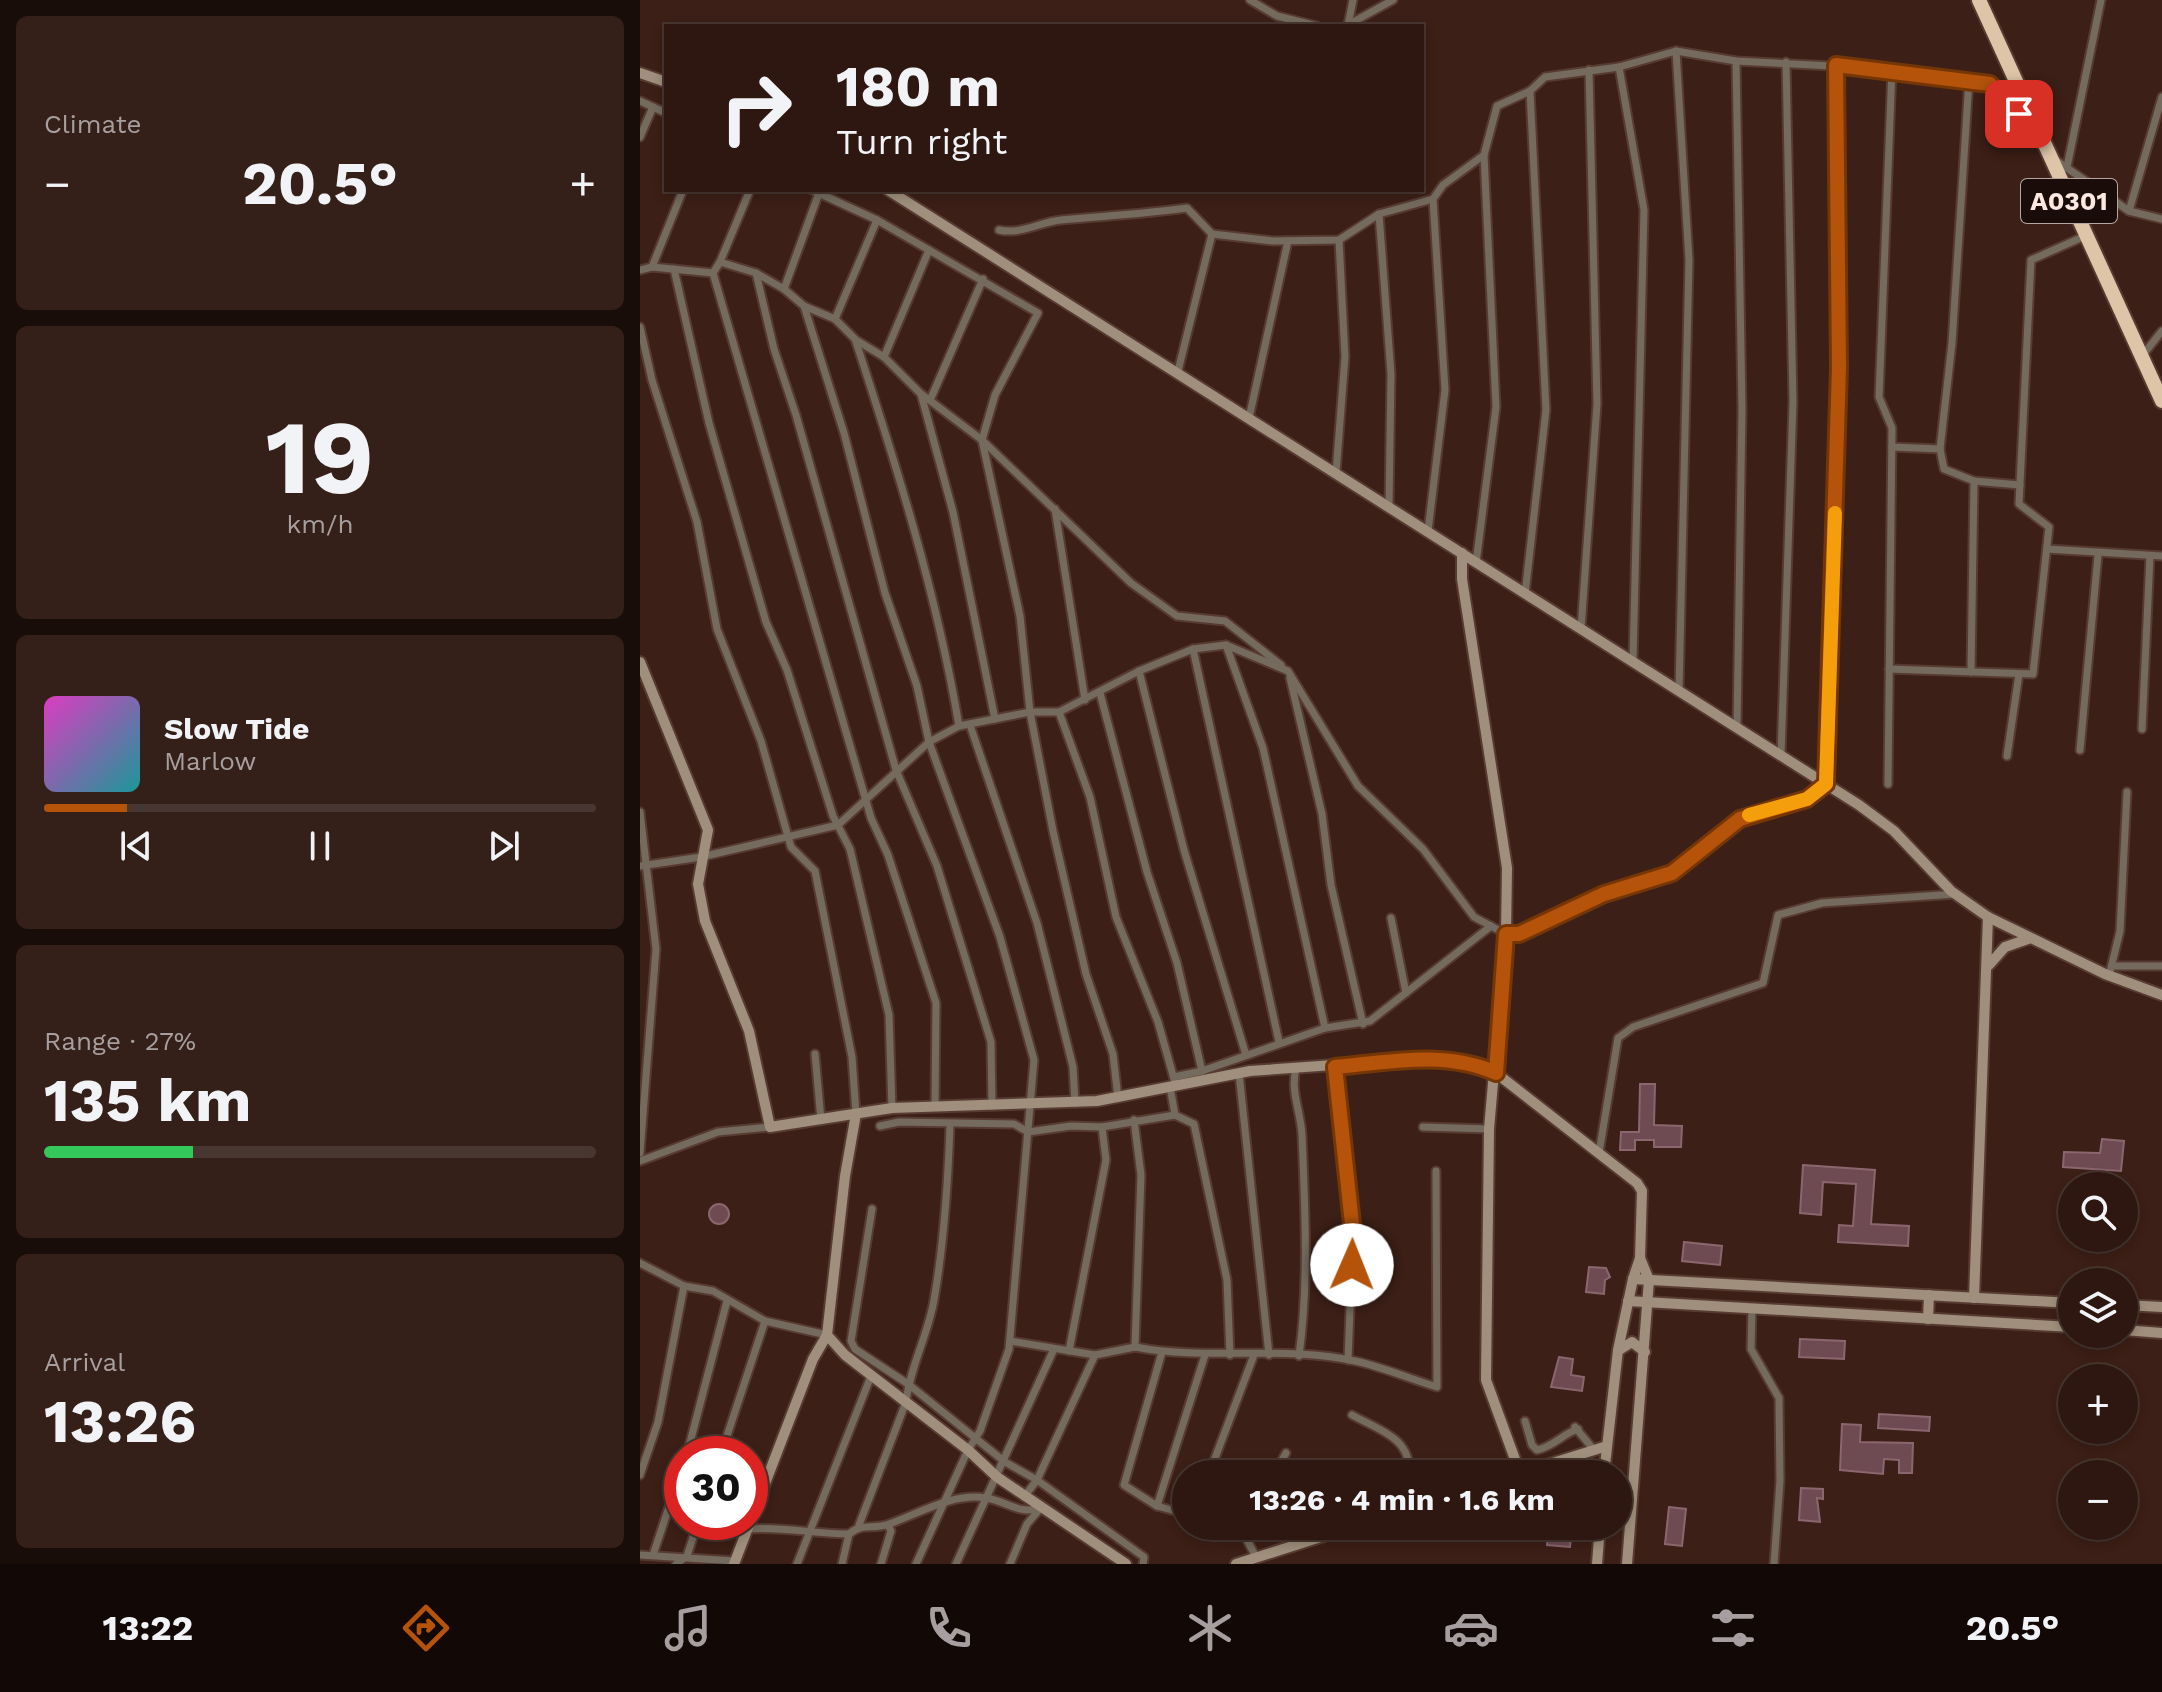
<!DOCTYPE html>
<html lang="en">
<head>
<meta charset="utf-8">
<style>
  :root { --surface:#2d1710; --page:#352019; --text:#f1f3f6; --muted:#a79f9f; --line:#483630; --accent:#b45309 }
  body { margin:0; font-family:"Work Sans",sans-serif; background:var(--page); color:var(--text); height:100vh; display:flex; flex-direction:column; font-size:30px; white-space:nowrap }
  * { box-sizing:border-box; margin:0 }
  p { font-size:26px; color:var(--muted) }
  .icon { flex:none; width:44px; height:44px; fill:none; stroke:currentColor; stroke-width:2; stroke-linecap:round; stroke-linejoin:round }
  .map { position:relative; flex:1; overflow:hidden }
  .details { display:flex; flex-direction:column; gap:16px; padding:16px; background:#190d09; width:640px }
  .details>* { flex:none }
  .guide { position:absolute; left:24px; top:24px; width:760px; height:168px; border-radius:0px; box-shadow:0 4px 12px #0003,0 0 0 2px var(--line); background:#2d1710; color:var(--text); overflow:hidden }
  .controls { position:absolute; left:1418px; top:1172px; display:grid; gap:16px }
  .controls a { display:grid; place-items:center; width:80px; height:80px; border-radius:50%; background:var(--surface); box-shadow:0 4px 12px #0003,0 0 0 2px var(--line); font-size:40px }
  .speed { position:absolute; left:24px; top:1436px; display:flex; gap:16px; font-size:40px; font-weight:700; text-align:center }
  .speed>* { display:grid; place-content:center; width:104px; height:104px; border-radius:50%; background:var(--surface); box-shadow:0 4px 12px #0003,0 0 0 2px var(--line); line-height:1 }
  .speed .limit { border:12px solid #d22; background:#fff; color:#111 }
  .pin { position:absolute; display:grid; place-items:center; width:68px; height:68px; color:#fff; margin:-34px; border-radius:16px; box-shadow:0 4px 12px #0006 }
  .me { position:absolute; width:88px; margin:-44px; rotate:1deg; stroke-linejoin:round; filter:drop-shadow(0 0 6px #0008) }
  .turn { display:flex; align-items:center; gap:28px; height:168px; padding:0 40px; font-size:36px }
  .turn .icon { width:104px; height:104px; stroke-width:2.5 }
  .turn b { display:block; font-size:56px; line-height:68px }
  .big { font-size:60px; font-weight:700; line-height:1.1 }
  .details .widget { flex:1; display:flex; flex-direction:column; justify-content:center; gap:12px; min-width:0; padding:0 28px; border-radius:12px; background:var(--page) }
  .details .dial { align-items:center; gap:0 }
  .dial b { font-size:104px; line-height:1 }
  .song { display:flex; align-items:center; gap:24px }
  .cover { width:96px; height:96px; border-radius:12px; background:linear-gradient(135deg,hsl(310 70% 55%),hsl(180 70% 35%)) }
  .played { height:8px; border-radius:4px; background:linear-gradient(90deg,var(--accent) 15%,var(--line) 15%) }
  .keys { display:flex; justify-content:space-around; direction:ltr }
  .heat { display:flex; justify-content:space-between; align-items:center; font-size:44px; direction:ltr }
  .charge { height:12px; border-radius:6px; background:linear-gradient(90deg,#34c759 27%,var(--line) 0) }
  .trip { position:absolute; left:532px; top:1460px; width:460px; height:80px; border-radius:40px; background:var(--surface); box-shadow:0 4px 12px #0003,0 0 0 2px var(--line); font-weight:700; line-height:80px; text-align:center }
  .dock { display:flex; height:128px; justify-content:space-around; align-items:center; background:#120906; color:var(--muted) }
  .dock .icon { width:56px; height:56px }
  .dock .on { color:var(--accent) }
  .dock b { font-size:36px; color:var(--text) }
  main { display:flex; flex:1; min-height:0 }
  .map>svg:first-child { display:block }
  .building { fill:#6e4b52; stroke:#8b666e; stroke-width:2 }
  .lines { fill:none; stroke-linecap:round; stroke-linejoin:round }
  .street-casing { stroke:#573b32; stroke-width:11 }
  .secondary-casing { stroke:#573b32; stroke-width:14 }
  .highway-casing { stroke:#573b32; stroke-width:18 }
  .street { stroke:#746a5e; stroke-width:7 }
  .secondary { stroke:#9f8f7c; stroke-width:10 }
  .highway { stroke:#dec5a8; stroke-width:14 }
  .route-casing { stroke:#753606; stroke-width:20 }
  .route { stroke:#b45309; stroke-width:14 }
  .slow { stroke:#f59e0b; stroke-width:14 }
  .labels { text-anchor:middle; stroke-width:8; stroke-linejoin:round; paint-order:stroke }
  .shield { fill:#1a0d09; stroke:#b8a6a0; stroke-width:2 }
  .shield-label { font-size:26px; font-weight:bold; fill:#fce8e1 }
</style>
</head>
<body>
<main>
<section class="details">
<div class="widget"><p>Climate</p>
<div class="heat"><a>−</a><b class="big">20.5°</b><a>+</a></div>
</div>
<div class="widget dial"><b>19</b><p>km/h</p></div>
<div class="widget">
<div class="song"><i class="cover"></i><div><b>Slow Tide</b><p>Marlow</p></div></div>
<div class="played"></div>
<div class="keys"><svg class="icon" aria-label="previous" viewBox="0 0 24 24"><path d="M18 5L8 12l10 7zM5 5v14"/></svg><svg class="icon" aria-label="pause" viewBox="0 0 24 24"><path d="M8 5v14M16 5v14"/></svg><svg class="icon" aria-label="next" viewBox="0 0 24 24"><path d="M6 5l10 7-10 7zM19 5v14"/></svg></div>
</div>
<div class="widget"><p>Range · 27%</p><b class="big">135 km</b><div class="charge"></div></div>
<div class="widget"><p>Arrival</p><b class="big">13:26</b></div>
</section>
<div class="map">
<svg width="1522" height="1564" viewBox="0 0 1522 1564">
  <rect width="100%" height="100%" fill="#3c1f16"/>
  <!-- building -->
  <g class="building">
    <path d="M 1000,1084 L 1015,1084 L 1014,1125 L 1042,1126 L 1041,1147 L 1014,1147 L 1014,1140 L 995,1140 L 995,1150 L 980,1150 L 981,1132 L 999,1132 Z"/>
    <path d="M 1462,1139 L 1484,1141 L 1481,1171 L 1423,1167 L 1424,1152 L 1460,1153 Z"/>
    <path d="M 1163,1165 L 1235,1170 L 1231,1224 L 1269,1226 L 1268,1246 L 1198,1242 L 1199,1225 L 1213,1226 L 1216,1184 L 1183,1182 L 1181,1215 L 1160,1213 Z"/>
    <circle cx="79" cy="1214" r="10"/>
    <path d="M 1044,1242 L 1082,1246 L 1080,1265 L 1042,1261 Z"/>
    <path d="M 949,1267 L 966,1268 L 970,1277 L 965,1280 L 964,1294 L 946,1292 Z"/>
    <path d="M 1160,1339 L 1205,1341 L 1204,1359 L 1159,1357 Z"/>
    <path d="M 919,1357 L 933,1359 L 931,1375 L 944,1377 L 942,1391 L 911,1387 Z"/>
    <path d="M 1239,1414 L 1290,1417 L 1289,1431 L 1238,1428 Z"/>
    <path d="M 1202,1424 L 1221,1425 L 1220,1442 L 1273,1443 L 1272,1473 L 1259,1473 L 1259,1460 L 1244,1459 L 1243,1474 L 1200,1470 Z"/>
    <path d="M 1161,1488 L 1183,1489 L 1183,1499 L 1177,1498 L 1180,1522 L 1159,1520 Z"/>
    <path d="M 1029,1507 L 1046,1509 L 1042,1546 L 1025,1544 Z"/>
    <path d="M 909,1526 L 932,1527 L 930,1547 L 907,1545 Z"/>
  </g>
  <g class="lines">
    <defs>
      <g id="street">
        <path d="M 610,0 L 637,16 L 677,26"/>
        <path d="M 708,25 L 713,0"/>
        <path d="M 706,26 L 753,0"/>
        <path d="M 1036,51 L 1049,260 L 1039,691"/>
        <path d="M 1096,61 L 1102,409 L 1097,727"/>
        <path d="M 979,67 L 1004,210 L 993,661"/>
        <path d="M 0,101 L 26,113"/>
        <path d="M 0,137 L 13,107"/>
        <path d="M 1414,159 L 1489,211 L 1522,219"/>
        <path d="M 1427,167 L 1461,0"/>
        <path d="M 172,190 L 237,220 L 398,313 L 355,395 L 342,440 L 380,616 L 390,712 L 413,831 L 446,974 L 473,1054 L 478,1098"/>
        <path d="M 1489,211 L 1522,97"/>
        <path d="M 739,214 L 751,374 L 749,506"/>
        <path d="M 359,230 C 380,235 400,222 421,220 C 463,216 504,214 547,208 L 572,234 L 633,241 L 699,240 L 739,214 L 793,199 L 803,185 L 844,155 L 857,106 L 890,91 L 905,77 L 979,67 L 1036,51 L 1096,61 L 1252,69 L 1350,84 L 1392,126"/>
        <path d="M 80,262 L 110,190"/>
        <path d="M 12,267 L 43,190"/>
        <path d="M 34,269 L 69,423 L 126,622 L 147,670 L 193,816 L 210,849 L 249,1015 L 252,1108"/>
        <path d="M 0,270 L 12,267 L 73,273 L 80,262 L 116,273 L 144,289 L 164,306 L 195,319 L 216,340 L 244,357 L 280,393 L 342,440 L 491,583 L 537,616 L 585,621 L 641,665"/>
        <path d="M 73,273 L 231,818 L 248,855 L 296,1003 L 295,1106"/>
        <path d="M 116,273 L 134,349 L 156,415 L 256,770 L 297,866 L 351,1042 L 352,1106"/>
        <path d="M 144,289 L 179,193"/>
        <path d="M 164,306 L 204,433 L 245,593 L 277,686 L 289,742 L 360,937 L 394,1060 L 369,1349 L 340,1431 L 328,1450 L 276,1564"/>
        <path d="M 195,319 L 237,220"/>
        <path d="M 0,327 L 12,380 L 57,522 L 77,629 L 121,741 L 151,847 L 175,871 L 212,1057 L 216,1114"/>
        <path d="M 216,342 C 257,467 297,595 319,726"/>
        <path d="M 1502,356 L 1522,331"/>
        <path d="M 244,357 L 289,250"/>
        <path d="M 538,371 L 572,234"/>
        <path d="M 281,394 L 313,512 L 355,719"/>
        <path d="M 291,398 L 343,279"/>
        <path d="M 609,418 L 648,241"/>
        <path d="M 1252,447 L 1300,449 L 1304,469 L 1334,481 L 1380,485"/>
        <path d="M 1300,449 L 1312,343 L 1329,80"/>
        <path d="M 696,473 L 705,357 L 699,240"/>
        <path d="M 415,509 L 445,700"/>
        <path d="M 788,531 L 805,390 L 793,199"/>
        <path d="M 1407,549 L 1522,556"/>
        <path d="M 836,563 L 856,407 L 844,155"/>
        <path d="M 885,594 L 906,410 L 890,91"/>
        <path d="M 941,629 L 957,404 L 949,70"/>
        <path d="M 586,645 L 623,748 L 685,1028"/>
        <path d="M 553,649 L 639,1042"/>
        <path d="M 1249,669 L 1393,674 L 1409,527 L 1379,504 L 1391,260 L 1445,236"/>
        <path d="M 499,671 L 544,850 L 606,1055"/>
        <path d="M 1331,672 L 1334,481"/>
        <path d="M 650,678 L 682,814 L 691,885 L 723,1024"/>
        <path d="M 460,693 L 507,872 L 537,963 L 562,1071"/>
        <path d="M 419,712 L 450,797 L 476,917 L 518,1022 L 536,1086"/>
        <path d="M 330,725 L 397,923 L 433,1067 L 435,1103"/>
        <path d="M 1502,729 L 1510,556"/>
        <path d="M 1440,750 L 1458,555"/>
        <path d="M 1141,755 L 1153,402 L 1146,62"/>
        <path d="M 1367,756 L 1379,674"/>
        <path d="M 1248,784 L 1252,428 L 1239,397 L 1252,69"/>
        <path d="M 0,812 L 16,949 L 0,1153"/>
        <path d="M 0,866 L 61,857 L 198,825 L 289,742 L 319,726 L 390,712 L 419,712 L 499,671 L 553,649 L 586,645 L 648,671 L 718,786 L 783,849 L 834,917 L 866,934 L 879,934 L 964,894 L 1032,873 L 1100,819 L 1167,799 L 1186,784 C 1197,544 1199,305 1196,65"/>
        <path d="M 751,918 L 766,993"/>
        <path d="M 1472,966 L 1522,966"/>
        <path d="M 1469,976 L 1480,931 L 1487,792"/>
        <path d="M 175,1054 L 181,1120"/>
        <path d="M 695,1067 L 713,1233 L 708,1360"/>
        <path d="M 656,1069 C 650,1090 661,1113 662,1135 C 665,1209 669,1282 659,1356"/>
        <path d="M 599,1073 L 629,1355"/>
        <path d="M 534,1077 L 562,1071 L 685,1028 L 730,1021 L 851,926"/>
        <path d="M 530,1087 L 535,1115 L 554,1124 L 587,1280 L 590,1355"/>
        <path d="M 240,1126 L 259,1122 L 374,1124 L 388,1132 L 431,1126 L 462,1127 L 535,1115"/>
        <path d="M 783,1127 L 849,1129"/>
        <path d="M 959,1153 L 978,1038 L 993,1027 L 1123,983 L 1138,915 L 1182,903 L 1316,894"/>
        <path d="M 0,1161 L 78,1132 L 130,1127"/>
        <path d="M 232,1209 L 211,1341 L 215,1349 L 268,1384 L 365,1462 L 397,1480 L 504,1557 L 503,1564"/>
        <path d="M 0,1263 L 44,1286 L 73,1291 L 125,1321 L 187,1335"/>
        <path d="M 1112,1308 L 1111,1349 L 1139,1398 L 1140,1481 L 1134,1564"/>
        <path d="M 370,1341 L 455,1355"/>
        <path d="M 495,1347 C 568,1361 643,1345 715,1361 C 743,1367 770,1379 797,1387 L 796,1171"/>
        <path d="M 429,1351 L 466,1160 L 462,1127"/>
        <path d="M 522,1352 L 484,1485 L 517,1506 L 546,1514"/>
        <path d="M 712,1415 C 739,1430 772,1438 769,1474"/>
        <path d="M 885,1421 L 892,1445 L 897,1450 C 915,1446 922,1434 938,1429"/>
        <path d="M 935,1427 L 954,1450"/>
        <path d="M 47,1454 L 87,1301"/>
        <path d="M 81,1454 L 125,1321"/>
        <path d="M 569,1474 L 614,1355"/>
        <path d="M 634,1474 L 646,1453"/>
        <path d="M 0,1475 L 18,1422 L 44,1286"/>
        <path d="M 384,1497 L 397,1480 L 455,1355 L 495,1347 L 501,1175 L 494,1120"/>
        <path d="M 517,1506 L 565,1355"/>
        <path d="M 219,1525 L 266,1402 C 270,1367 288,1335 294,1300 C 304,1243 308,1183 310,1125"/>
        <path d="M 584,1526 L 606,1538 L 616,1557"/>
        <path d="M 109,1529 C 137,1526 177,1534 209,1534 C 223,1522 233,1530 249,1524 C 278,1514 314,1492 346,1498 C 367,1501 378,1515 400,1508"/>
        <path d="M 0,1555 L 95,1561"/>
        <path d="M 13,1555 L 42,1468"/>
        <path d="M 36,1564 L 47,1556 L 58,1522"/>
        <path d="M 157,1564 L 231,1376"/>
        <path d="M 202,1564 L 209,1534"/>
        <path d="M 241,1564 L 251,1531 L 248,1525"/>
        <path d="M 316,1564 L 414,1349"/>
        <path d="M 370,1564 L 387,1524 L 399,1510"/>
      </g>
      <g id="secondary">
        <path d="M 0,73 L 26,82"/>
        <path d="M 248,190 L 1219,805 L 1254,831 L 1311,891 L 1348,917 L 1465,974 L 1522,995"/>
        <path d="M 822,553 L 822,579 L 867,868 L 866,934 L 849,1129 L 846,1380 L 880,1473"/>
        <path d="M 0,662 L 68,830 L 58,884 L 65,921 L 109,1031 L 130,1127 L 252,1108 L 457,1101 L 610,1071 L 778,1059 L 820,1060 L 856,1073 L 997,1183 L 1002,1191 L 1000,1258 L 993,1279 L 978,1350 L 964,1474"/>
        <path d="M 1349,965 L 1365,947 L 1388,939"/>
        <path d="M 993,1279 L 1432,1303"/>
        <path d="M 1334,1298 L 1348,917"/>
        <path d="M 988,1301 L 1432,1327"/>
        <path d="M 1484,1305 L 1522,1307"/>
        <path d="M 1288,1319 L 1289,1295"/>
        <path d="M 1484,1330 L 1522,1333"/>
        <path d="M 187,1335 L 205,1355 L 328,1450 L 357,1477 L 486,1564"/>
        <path d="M 979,1350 L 992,1342 L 1005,1352"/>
        <path d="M 878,1474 L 967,1446"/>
        <path d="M 94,1564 L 173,1359 L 187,1335 L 205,1176 L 216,1114"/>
        <path d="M 596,1564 L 715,1526"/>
        <path d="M 957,1564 L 960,1526"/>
        <path d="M 987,1564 L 1009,1280 L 1000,1258"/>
      </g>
      <path id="highway" d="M 1339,0 L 1522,401"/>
    </defs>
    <!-- street casing -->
    <use href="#street" class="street-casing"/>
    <!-- secondary casing -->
    <use href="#secondary" class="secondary-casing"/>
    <!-- highway casing -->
    <use href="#highway" class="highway-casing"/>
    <!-- street -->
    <use href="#street" class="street"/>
    <!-- secondary -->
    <use href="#secondary" class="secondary"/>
    <!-- highway -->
    <use href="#highway" class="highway"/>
  </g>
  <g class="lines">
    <defs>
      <path id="route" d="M 712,1265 L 713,1233 L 695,1067 C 748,1062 806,1050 856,1073 L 866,934 L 879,934 L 964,894 L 1032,873 L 1100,819 L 1167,799 L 1186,784 L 1199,368 L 1196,65 L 1350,84 L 1379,114"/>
    </defs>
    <!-- route casing -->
    <use href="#route" class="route-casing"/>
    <!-- route -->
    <use href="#route" class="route"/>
    <!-- slow -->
    <path class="slow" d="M 1109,815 L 1167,799 L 1186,784 L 1195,513"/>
  </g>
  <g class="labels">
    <!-- shield labels -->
    <rect class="shield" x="1381" y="179" width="96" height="44" rx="6"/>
    <g class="shield-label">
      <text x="1429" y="210">A0301</text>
    </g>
  </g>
</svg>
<div class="controls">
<a><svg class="icon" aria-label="search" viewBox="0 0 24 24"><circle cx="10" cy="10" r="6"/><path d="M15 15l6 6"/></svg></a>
<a><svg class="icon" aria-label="layers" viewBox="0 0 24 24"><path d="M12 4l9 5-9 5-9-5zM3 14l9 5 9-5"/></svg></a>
<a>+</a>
<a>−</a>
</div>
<div class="speed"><div class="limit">30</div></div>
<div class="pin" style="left:1379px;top:114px;background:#d93025"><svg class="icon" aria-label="arrive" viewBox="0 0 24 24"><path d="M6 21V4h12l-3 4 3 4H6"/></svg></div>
<svg class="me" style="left:712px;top:1265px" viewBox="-20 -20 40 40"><circle r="19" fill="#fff"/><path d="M0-13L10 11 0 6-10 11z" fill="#b45309"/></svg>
<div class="trip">13:26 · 4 min · 1.6 km</div>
<div class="guide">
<div class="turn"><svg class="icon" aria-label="right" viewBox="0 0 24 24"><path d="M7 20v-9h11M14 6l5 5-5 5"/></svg><div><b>180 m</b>Turn right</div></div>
</div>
</div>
</main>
<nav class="dock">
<b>13:22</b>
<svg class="icon on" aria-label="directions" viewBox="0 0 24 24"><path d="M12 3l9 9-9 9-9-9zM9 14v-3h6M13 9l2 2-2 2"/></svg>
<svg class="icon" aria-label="music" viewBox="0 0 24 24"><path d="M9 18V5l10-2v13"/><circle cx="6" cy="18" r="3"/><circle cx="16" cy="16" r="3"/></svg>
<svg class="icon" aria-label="phone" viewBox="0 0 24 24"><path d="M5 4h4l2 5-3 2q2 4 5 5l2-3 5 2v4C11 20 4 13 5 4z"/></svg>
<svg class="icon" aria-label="climate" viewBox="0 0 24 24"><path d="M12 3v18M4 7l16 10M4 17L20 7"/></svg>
<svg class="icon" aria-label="car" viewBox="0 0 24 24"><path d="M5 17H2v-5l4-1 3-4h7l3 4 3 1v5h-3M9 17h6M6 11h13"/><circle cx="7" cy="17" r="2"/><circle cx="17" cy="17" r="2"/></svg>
<svg class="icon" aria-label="filters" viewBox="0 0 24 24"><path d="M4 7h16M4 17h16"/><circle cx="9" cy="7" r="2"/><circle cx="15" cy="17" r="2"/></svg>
<b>20.5°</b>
</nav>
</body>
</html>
